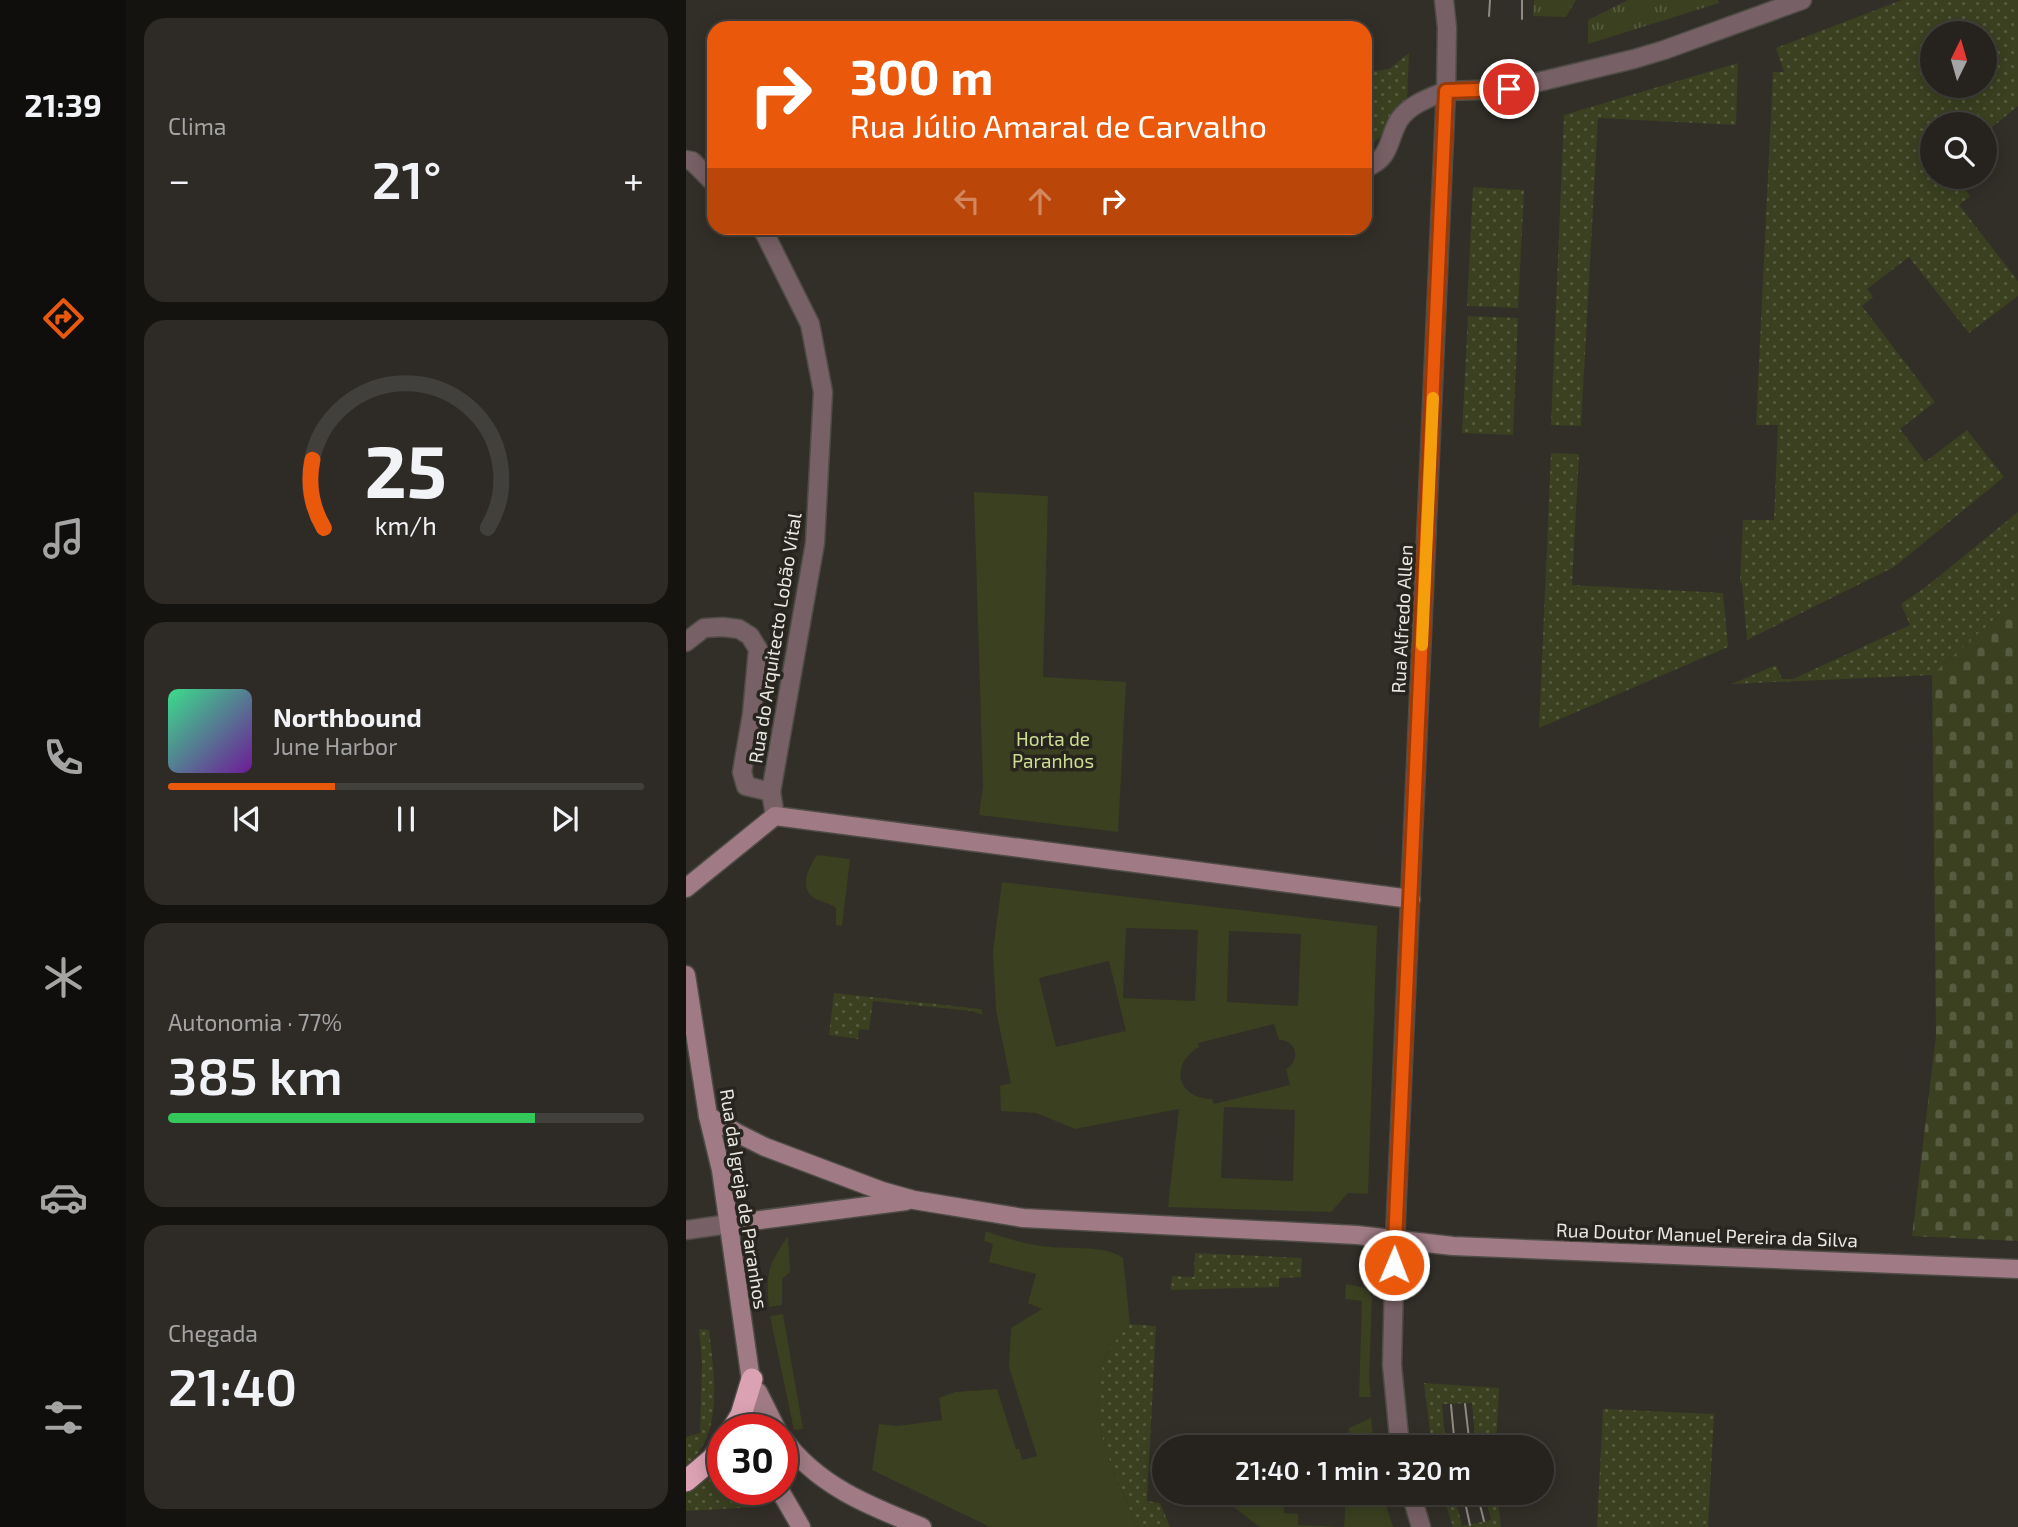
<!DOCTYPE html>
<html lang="pt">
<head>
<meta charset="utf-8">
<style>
  :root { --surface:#26231e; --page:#2e2b27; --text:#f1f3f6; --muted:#a4a4a4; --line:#42403c; --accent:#ea580c }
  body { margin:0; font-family:"Exo 2",sans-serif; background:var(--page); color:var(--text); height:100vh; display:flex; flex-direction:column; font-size:26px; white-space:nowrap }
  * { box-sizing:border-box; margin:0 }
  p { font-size:23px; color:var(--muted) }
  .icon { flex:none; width:38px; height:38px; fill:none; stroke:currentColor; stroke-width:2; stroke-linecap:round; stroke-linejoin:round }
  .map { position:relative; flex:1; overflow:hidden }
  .drawer { display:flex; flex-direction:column; gap:18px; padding:18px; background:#151310; width:560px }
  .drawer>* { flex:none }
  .hud { position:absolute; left:21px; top:21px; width:665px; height:214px; border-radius:21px; box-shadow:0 4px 18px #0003,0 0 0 2px var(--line); background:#ea580c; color:#fff; overflow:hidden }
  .needle { width:46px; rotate:5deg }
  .controls { position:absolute; left:1234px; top:21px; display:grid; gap:14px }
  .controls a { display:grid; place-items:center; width:77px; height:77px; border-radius:50%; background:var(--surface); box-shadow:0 4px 18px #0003,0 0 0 2px var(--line); font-size:35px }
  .speed { position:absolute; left:21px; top:1414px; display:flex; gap:14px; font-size:35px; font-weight:700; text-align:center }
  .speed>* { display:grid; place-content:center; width:91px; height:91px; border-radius:50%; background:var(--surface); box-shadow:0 4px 18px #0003,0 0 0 2px var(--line); line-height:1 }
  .speed .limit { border:10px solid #d22; background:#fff; color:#111 }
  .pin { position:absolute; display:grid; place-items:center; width:60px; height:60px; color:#fff; margin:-30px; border:4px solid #fff; border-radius:50%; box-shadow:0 2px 7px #0007 }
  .me { position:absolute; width:77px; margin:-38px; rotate:1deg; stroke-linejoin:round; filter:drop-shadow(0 0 5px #0008) }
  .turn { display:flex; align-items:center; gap:24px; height:147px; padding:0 28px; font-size:32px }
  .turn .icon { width:91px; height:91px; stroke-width:2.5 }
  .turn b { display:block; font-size:49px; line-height:60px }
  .lanes { display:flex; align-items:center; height:66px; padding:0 28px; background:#0003; justify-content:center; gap:35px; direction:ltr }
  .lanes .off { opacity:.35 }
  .big { font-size:52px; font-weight:600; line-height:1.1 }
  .drawer .tile { flex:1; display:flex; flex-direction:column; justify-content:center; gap:10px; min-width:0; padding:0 24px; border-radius:21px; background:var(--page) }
  .drawer .dial { align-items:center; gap:0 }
  .dial svg { height:182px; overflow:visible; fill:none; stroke:var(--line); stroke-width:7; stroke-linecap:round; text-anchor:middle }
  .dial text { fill:var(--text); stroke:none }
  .song { display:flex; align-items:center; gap:21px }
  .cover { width:84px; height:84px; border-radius:10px; background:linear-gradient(135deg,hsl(150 70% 55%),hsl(280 70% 35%)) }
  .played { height:7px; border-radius:4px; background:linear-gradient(90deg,var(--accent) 35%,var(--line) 35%) }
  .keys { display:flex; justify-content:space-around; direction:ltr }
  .heat { display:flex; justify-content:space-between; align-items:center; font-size:38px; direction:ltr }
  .charge { height:10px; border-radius:5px; background:linear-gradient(90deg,#34c759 77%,var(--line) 0) }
  .trip { position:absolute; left:466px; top:1435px; width:402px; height:70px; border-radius:35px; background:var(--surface); box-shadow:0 4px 18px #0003,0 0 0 2px var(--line); font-weight:600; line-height:70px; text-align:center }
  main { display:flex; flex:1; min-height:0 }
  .dock { display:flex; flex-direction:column; width:126px; justify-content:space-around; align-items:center; background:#0f0e0c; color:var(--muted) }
  .dock .icon { width:49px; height:49px }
  .dock .current { color:var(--accent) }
  .dock b { font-size:32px; color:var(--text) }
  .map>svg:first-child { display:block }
  .grass { fill:url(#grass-dots); fill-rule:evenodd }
  .cemetery { fill:url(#cemetery-stones) }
  .park { fill:url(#park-tufts) }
  .garden { fill:#3a4020; fill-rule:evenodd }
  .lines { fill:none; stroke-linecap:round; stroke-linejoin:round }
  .minor-casing { stroke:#4f4c46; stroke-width:21 }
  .tertiary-casing { stroke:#4f4c46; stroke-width:21 }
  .secondary-casing { stroke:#4f4c46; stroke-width:21 }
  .motorway-casing { stroke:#4f4c46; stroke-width:24 }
  .minor { stroke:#776066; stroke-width:18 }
  .tertiary { stroke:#776066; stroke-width:18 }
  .secondary { stroke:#a07b85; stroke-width:18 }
  .motorway { stroke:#dba2b3; stroke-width:21 }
  .tram { stroke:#8e8b85; stroke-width:2 }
  .route-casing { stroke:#983908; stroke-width:18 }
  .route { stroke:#ea580c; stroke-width:12 }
  .slow { stroke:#f59e0b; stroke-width:12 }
  .labels { text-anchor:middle; stroke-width:7; stroke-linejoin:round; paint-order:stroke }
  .street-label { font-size:19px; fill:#e8e6e1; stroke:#28251e }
  .park-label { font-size:19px; fill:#cdde92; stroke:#28251e }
</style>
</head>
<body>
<main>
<nav class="dock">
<b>21:39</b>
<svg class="icon current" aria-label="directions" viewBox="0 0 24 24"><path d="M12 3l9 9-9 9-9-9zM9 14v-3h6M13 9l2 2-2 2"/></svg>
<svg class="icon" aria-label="music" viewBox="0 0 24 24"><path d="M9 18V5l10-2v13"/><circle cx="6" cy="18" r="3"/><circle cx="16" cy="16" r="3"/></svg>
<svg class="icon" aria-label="phone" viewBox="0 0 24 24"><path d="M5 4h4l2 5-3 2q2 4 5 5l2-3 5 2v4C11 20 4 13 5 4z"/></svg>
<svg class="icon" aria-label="climate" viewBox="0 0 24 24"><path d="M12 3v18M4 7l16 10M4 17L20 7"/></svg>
<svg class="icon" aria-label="car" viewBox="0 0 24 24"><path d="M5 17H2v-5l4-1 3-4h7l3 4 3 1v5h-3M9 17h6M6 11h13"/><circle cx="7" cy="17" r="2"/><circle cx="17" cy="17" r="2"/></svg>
<svg class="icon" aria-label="filters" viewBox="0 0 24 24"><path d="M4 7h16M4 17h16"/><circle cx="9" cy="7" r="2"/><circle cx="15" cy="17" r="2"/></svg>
</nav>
<section class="drawer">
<div class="tile"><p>Clima</p>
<div class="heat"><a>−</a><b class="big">21°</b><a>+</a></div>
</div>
<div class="tile dial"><svg viewBox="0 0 100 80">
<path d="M14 69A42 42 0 1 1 86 69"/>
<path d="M14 69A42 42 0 0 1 9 39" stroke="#ea580c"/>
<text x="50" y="56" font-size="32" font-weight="700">25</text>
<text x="50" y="72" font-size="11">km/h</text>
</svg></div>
<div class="tile">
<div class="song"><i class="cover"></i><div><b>Northbound</b><p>June Harbor</p></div></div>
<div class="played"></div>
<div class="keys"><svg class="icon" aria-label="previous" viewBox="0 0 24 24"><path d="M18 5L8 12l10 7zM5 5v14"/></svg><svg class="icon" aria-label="pause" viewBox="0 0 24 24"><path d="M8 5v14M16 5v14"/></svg><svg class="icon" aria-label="next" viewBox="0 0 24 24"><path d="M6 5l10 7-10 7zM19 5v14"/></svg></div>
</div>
<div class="tile"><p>Autonomia · 77%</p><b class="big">385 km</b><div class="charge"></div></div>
<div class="tile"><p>Chegada</p><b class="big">21:40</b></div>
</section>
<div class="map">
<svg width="1332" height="1527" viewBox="0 0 1332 1527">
  <defs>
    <pattern id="grass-dots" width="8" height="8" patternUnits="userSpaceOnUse" patternTransform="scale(1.75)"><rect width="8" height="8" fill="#3a4020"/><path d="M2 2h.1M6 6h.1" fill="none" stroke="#565c40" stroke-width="1.8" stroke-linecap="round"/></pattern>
    <pattern id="cemetery-stones" width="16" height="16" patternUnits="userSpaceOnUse" patternTransform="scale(1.75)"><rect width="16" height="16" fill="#3a4020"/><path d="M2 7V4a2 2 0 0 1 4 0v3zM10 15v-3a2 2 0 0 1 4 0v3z" fill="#565c40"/></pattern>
    <pattern id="park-tufts" width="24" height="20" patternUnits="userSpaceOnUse" patternTransform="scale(1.75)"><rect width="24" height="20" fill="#3a4020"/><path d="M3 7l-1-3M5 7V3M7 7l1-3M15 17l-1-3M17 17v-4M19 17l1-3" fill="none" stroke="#565c40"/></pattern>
  </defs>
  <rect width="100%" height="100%" fill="#322f28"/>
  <!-- grass -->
  <g class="grass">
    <path d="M 1216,0 L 1332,0 L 1332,106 L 1299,133 L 1298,124 L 1246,124 L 1246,177 L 1269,177 L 1284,196 L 1273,205 L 1332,281 L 1332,296 L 1283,333 L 1223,257 L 1181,289 L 1187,297 L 1176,306 L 1249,402 L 1214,429 L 1239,462 L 1281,430 L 1318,477 L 1208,567 L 1061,640 L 1056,583 L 1054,582 L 1057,520 L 1088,520 L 1092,425 L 1070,425 L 1087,72 L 1098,72 L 1090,48 ZM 1246,33 L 1298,33 L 1298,86 L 1246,86 Z"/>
    <path d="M 723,53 L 721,101 L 693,138 L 679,148 L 679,72 L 703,69 Z"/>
    <path d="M 1052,63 L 1050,125 L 912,118 L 895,426 L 865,425 L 878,115 Z"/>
    <path d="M 787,187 L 838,190 L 832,308 L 781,306 Z"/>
    <path d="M 782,316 L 832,318 L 827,435 L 776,433 Z"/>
    <path d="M 865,453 L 893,454 L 886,585 L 1037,593 L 1042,647 L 853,728 Z"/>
    <path d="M 1332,512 L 1332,598 L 1246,675 L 1046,684 L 1090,665 L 1096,679 L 1107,679 L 1224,625 L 1215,604 L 1241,586 Z"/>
    <path d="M 148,993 L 295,1009 L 297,1015 L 286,1011 L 187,1001 L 183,1030 L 173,1029 L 172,1039 L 143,1035 Z"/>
    <path d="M 509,1253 L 616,1258 L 615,1277 L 593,1278 L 593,1287 L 485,1290 L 486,1276 L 508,1277 Z"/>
    <path d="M 444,1324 L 470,1326 L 461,1501 L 474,1503 L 484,1527 L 451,1527 C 429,1470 394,1415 421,1354 C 426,1343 437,1333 444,1324 Z"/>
    <path d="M 13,1329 L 23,1330 C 28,1374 39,1434 0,1466 L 0,1437 L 14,1433 L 16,1363 Z"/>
    <path d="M 738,1383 L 813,1388 L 810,1447 L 790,1447 L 786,1403 L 756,1404 L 760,1447 L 746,1447 Z"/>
    <path d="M 917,1409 L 1028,1414 L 1022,1527 L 911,1527 Z"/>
    <path d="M 37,1463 L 37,1489 L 60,1489 L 69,1507 L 0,1511 L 0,1494 L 23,1478 Z"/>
    <path d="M 756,1493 L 768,1493 L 776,1526 L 805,1520 L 798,1493 L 811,1493 L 815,1527 L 767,1527 Z"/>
  </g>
  <!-- cemetery -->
  <path class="cemetery" d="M 1332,598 L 1332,1241 L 1226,1236 L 1250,1035 L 1246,675 Z"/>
  <!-- park -->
  <g class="park">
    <path d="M 848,0 L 890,0 L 880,17 L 847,16 Z"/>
    <path d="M 942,0 L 1032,0 L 1033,3 L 902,44 L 902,20 Z"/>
  </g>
  <!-- garden -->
  <g class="garden">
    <path d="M 288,492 L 362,496 L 357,677 L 440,682 L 432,832 L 293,815 L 297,786 Z"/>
    <path d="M 131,855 L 164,859 L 156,926 L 150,925 L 150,908 C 144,903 134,902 128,898 C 112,886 123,868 131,855 Z"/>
    <path d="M 316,882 L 691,926 L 682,1194 L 662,1193 L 645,1212 L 482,1207 L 493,1109 L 389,1129 L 350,1113 L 315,1111 L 314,1086 L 325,1083 L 310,1010 L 307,951 ZM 440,928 L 512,930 L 509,1001 L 437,998 ZM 543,931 L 615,934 L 612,1006 L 541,1002 ZM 423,961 L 440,1031 L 370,1047 L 353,978 ZM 588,1024 L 593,1040 C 611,1040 615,1061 600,1069 L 604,1085 L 528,1104 L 526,1099 C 491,1099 483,1064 513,1047 L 512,1043 ZM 538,1107 L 609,1110 L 607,1181 L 535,1178 Z"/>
    <path d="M 300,1231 C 318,1238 336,1243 355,1246 C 378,1250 419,1244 437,1258 L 444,1324 C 437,1333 426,1343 421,1354 C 395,1415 429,1471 451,1527 L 304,1527 L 186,1470 L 193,1424 L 212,1426 L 256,1420 L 253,1398 L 269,1392 L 311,1389 L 330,1449 L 333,1449 L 336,1460 L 351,1456 L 323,1367 L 325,1328 L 356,1309 L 342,1303 L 350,1274 L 303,1262 L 307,1244 L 298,1241 Z"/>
    <path d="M 102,1236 L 104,1272 L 96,1279 L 96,1305 L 83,1307 C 79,1273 83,1264 102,1236 Z"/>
    <path d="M 660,1284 L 679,1288 L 686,1297 L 683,1380 L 685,1397 L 673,1397 L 676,1301 L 659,1299 Z"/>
    <path d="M 97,1314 L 117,1429 L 108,1430 L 84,1316 Z"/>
    <path d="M 685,1418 L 688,1447 L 662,1447 L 663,1428 Z"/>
    <path d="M 543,1493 L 598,1493 L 598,1513 L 612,1514 L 612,1525 L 658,1527 L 660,1493 L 696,1493 L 707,1527 L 574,1527 L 550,1509 L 544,1501 Z"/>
  </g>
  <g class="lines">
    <defs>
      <g id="minor">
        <path d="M 0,160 L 6,161 L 28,183"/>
        <path d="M 679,168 C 706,158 701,140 713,120 C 724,104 743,98 760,91"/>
        <path d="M 74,228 L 78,232 L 124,324 L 137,392 L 129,543 L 85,792 L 89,816"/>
        <path d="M 0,642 L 18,628 L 37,627 L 53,629 L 64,636 L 72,649 L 66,714 L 56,772 L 60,786 L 85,792"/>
        <path d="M 0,1230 L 43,1224"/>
        <path d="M 709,1240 L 706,1365 L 714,1447"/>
        <path d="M 725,1493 L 735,1527"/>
      </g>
      <g id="tertiary">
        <path d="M 760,91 L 823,89 L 948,59 L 978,50 L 1116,0"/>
        <path d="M 709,1240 L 760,91 L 761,28 L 758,0"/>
      </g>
      <g id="secondary">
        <path d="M 0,888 L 89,816 L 725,899"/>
        <path d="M 0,975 L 22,1116 L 35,1170 L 72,1430"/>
        <path d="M 22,1116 L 51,1133 L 79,1147 L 196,1191 L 228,1200 L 337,1218 L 671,1235 L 767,1246 L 1332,1269"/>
        <path d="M 43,1224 L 220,1201"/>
        <path d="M 72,1392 L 91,1430"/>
        <path d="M 96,1437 C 130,1485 183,1506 236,1527"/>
        <path d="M 93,1489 L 115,1527"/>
      </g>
      <g id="motorway">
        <path d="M 46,1430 L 55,1415 L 66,1379"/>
        <path d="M 0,1481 L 26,1459 L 37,1445"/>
      </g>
    </defs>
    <!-- minor casing -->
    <use href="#minor" class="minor-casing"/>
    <!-- tertiary casing -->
    <use href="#tertiary" class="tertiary-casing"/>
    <!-- secondary casing -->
    <use href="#secondary" class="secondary-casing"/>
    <!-- motorway casing -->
    <use href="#motorway" class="motorway-casing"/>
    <!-- minor -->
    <use href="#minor" class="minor"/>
    <!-- tertiary -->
    <use href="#tertiary" class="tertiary"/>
    <!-- secondary -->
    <use href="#secondary" class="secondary"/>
    <!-- motorway -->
    <use href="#motorway" class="motorway"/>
    <!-- tram -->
    <g class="tram">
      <path d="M 803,16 L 804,0"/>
      <path d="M 836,19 L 836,0"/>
      <path d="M 779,1404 L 784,1447"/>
      <path d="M 765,1405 L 769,1447"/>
      <path d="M 777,1493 L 784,1525"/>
      <path d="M 791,1493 L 798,1521"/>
    </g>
  </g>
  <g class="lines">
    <defs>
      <path id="route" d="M 708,1265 L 760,91 L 823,89"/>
    </defs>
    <!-- route casing -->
    <use href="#route" class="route-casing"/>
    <!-- route -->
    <use href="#route" class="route"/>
    <!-- slow -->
    <path class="slow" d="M 736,645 L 747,398"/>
  </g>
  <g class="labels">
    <!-- street labels -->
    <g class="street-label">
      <text transform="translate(716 619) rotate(-87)" y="7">Rua Alfredo Allen</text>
      <text transform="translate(89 638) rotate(-81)" y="7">Rua do Arquitecto Lobão Vital</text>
      <text transform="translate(58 1199) rotate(81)" y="7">Rua da Igreja de Paranhos</text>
      <text transform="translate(1021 1235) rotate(2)" y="7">Rua Doutor Manuel Pereira da Silva</text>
    </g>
    <!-- park labels -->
    <g class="park-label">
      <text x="367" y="746">Horta de<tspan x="367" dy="22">Paranhos</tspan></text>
    </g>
  </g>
</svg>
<div class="controls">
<a><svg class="needle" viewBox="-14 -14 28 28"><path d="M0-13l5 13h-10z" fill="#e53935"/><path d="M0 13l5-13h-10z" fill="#a4a4a4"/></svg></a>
<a><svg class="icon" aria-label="search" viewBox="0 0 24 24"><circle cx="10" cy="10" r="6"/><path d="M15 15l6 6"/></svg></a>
</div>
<div class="speed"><div class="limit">30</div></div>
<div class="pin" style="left:823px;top:89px;background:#d93025"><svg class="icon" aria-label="arrive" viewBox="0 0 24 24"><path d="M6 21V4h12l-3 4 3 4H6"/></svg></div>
<svg class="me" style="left:708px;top:1265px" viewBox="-20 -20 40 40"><circle r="17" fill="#ea580c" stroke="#fff" stroke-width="3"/><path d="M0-11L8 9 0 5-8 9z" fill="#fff"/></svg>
<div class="trip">21:40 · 1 min · 320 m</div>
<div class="hud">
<div class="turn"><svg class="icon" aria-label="right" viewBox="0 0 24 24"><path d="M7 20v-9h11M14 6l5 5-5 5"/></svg><div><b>300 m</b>Rua Júlio Amaral de Carvalho</div></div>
<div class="lanes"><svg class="icon off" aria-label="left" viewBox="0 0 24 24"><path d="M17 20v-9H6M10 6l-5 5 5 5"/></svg><svg class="icon off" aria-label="ahead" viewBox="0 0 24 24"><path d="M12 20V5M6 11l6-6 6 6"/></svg><svg class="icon" aria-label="right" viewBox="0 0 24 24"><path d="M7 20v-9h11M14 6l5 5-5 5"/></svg></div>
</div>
</div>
</main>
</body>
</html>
